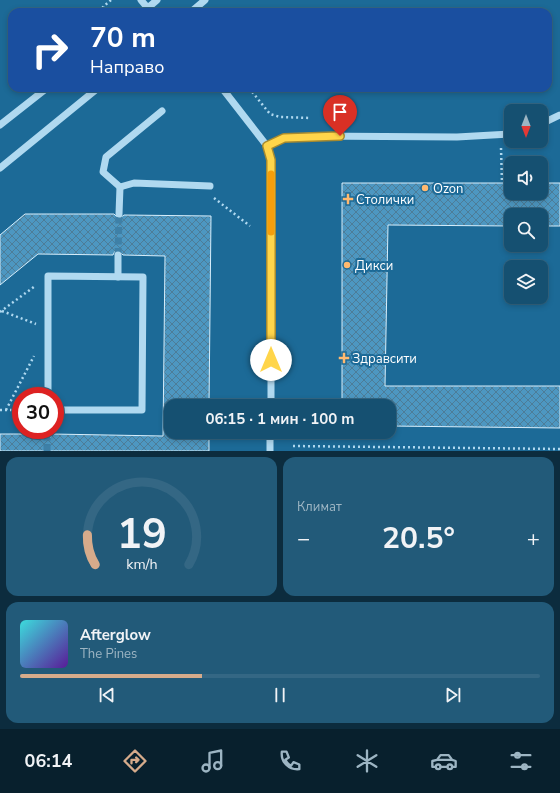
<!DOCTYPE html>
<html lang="ru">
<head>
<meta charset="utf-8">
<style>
  :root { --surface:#155071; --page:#225a79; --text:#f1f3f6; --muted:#9db5c3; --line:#346784; --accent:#d6ab8b }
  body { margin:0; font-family:"Nunito Sans",sans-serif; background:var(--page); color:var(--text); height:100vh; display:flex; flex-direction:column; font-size:15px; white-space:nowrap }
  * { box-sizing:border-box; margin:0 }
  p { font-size:13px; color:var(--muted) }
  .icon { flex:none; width:22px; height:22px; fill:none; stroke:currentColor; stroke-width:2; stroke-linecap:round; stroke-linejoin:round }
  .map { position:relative; height:451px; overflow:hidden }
  .drawer { display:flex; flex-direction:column; gap:6px; padding:6px; background:#0c2c3e; flex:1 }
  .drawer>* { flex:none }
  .hud { position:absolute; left:8px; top:8px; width:544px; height:84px; border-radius:12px; box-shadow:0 2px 6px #0003,0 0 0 1px var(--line); background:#1a4fa0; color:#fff; overflow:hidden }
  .needle { width:26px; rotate:180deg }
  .controls { position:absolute; left:504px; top:104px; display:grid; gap:8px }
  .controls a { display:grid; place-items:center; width:44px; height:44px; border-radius:8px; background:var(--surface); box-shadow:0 2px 6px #0003,0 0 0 1px var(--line); font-size:20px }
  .speed { position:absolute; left:12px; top:387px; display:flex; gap:8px; font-size:20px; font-weight:700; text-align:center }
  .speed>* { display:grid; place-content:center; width:52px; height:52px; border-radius:50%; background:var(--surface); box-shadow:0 2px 6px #0003,0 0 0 1px var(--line); line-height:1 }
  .speed .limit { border:6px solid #d22; background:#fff; color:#111 }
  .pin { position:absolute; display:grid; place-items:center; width:34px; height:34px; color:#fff; margin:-41px -17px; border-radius:50% 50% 50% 0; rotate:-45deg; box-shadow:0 0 4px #0007 }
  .pin .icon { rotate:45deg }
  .me { position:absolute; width:44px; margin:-22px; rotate:0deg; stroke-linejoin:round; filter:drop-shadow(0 0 3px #0008) }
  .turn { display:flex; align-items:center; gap:14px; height:84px; padding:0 16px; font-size:18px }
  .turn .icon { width:52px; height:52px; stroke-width:2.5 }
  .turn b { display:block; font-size:28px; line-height:34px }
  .big { font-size:30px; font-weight:700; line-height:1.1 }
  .drawer .widget { flex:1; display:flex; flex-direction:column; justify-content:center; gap:6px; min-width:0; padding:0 14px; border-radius:12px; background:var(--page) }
  .drawer .dial { align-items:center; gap:0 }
  .dial svg { height:104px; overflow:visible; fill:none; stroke:var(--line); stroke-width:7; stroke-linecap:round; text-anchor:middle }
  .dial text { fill:var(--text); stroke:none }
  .song { display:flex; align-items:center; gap:12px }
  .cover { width:48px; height:48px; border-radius:6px; background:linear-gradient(135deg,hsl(180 70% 55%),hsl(270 70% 35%)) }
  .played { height:4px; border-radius:2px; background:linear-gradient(90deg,var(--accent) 35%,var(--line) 35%) }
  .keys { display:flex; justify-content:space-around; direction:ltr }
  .heat { display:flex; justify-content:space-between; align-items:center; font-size:22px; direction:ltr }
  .drawer .tiles { flex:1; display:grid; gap:6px; grid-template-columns:1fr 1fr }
  .widget:last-child { grid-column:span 2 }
  .trip { position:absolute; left:164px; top:399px; width:232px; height:40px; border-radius:12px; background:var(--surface); box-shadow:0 2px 6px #0003,0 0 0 1px var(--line); font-weight:700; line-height:40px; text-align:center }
  .tabs { display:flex; height:64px; justify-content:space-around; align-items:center; background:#08202d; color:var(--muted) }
  .tabs .icon { width:28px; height:28px }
  .tabs .current { color:var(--accent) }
  .tabs b { font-size:18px; color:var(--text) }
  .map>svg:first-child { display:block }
  .building { fill:url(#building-cross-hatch); stroke:#d7eefb }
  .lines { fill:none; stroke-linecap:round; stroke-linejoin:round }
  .minor-tunnel { stroke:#3e80a7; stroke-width:7; stroke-dasharray:7 3.5; stroke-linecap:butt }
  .path { stroke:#b0d9f0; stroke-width:2.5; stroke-dasharray:2 3; stroke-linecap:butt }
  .minor { stroke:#b0d9f0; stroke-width:7 }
  .route-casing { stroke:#a68a30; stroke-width:10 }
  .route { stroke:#ffd54a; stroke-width:7 }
  .slow { stroke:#f59e0b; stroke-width:7 }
  .poi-dot { fill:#ffb96f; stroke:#1c6a97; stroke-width:1.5 }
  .labels { text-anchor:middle; stroke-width:4; stroke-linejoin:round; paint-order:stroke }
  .poi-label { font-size:13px; fill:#fff; stroke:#1c6a97; text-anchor:start }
</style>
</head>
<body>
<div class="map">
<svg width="560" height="451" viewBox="0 0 560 451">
  <defs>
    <pattern id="building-cross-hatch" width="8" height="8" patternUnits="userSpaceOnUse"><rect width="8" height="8" fill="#4d97c1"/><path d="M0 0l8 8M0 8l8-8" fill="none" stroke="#4d7d98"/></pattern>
  </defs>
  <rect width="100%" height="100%" fill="#1c6a97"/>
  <!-- building -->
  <g class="building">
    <path d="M 342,183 L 511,183 L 511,193 L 541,193 L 541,183 L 560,183 L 560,226 L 541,226 L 541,215 L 511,215 L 511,226 L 388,225 L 385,386 L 560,386 L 560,428 L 389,426 L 389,406 L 342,406 Z"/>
    <path d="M 25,214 L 114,214 L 119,219 L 124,215 L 211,216 L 209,406 L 171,406 L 171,432 L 209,432 L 209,451 L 0,451 L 0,434 L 42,434 L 47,439 L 50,438 L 52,434 L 163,436 L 165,256 L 123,255 L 118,250 L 115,251 L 113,255 L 38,254 L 0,285 L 0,235 Z"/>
  </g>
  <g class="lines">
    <!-- minor-tunnel -->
    <g class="minor-tunnel">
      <path d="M 118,255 L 119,214"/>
      <path d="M 47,451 L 47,434"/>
    </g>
    <!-- path -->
    <g class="path">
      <path d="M 107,12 L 103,7 L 111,0"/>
      <path d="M 249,88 L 270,114 L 280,117 L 310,118"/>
      <path d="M 501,148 L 502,183"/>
      <path d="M 214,198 L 250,226"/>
      <path d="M 2,311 L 36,324"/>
      <path d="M 0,312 L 35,286"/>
      <path d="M 0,410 L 21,410"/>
      <path d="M 6,410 L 34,356"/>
      <path d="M 293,446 L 560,449"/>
    </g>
    <!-- minor -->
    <g class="minor">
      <path d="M 141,0 L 151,12"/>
      <path d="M 143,12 L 157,0"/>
      <path d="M 191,12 L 205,0"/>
      <path d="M 222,88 L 267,146 L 271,160 L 271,406"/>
      <path d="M 162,111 L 106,157 L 103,172 L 120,187 L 134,183 L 210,186"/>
      <path d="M 541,124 L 560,115"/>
      <path d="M 0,125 L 47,88"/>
      <path d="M 267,146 L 284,138 L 311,136 L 457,137 L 511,134"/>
      <path d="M 0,168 L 98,88"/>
      <path d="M 119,214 L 120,187"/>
      <path d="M 118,277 L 118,255"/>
      <path d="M 48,396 L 48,276 L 143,277 L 142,410 L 55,410"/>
      <path d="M 47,430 L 47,434"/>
      <path d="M 270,451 L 270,432"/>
    </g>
  </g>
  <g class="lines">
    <defs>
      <path id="route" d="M 271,360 L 271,160 L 267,146 L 284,138 L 340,136"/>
    </defs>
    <!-- route casing -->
    <use href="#route" class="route-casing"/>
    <!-- route -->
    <use href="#route" class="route"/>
    <!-- slow -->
    <path class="slow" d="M 271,232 L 271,174"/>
  </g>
  <!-- markers -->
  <g class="poi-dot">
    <circle cx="425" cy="188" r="4"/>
    <path d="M346 193h4v4h4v4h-4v4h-4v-4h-4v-4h4z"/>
    <circle cx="347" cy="265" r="4"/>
    <path d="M342 352h4v4h4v4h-4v4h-4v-4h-4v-4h4z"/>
  </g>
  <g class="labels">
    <!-- poi labels -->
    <g class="poi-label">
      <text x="433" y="193">Ozon</text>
      <text x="356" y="204">Столички</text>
      <text x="355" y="270">Дикси</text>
      <text x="352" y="363">Здравсити</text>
    </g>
  </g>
</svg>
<div class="controls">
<a><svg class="needle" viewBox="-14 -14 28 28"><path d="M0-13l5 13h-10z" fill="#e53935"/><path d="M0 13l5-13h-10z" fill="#9db5c3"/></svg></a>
<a><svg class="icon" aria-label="sound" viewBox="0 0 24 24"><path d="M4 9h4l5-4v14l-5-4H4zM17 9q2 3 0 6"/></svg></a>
<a><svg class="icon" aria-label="search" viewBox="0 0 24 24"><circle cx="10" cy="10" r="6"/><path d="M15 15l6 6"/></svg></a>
<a><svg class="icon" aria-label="layers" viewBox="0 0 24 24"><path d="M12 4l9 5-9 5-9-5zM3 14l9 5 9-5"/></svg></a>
</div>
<div class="speed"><div class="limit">30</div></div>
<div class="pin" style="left:340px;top:136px;background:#d93025"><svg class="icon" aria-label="arrive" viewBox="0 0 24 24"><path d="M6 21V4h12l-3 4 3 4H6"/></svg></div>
<svg class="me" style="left:271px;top:360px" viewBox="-20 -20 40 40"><circle r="19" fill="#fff"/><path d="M0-13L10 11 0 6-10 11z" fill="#ffd54a"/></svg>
<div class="trip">06:15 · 1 мин · 100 m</div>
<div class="hud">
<div class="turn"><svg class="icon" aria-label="right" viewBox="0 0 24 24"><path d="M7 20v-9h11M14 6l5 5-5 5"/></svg><div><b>70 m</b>Направо</div></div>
</div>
</div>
<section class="drawer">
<div class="tiles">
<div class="widget dial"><svg viewBox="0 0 100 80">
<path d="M14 69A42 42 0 1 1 86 69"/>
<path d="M14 69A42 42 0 0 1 8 46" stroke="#d6ab8b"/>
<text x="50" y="56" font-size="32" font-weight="700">19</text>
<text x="50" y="72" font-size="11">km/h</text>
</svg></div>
<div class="widget"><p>Климат</p>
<div class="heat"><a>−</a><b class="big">20.5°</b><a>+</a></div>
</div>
<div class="widget">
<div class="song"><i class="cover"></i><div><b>Afterglow</b><p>The Pines</p></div></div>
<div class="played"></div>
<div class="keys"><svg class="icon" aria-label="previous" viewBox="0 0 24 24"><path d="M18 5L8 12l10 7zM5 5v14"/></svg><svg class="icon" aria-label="pause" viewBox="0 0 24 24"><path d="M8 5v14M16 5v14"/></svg><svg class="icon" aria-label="next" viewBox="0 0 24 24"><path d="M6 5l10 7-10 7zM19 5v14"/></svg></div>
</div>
</div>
</section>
<nav class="tabs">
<b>06:14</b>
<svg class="icon current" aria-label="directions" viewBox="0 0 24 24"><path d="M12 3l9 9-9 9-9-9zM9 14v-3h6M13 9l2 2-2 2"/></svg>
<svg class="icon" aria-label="music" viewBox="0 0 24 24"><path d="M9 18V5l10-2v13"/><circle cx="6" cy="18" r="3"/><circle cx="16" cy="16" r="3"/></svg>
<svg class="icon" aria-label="phone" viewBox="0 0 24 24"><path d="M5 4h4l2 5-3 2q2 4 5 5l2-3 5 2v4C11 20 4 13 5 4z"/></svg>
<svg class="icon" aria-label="climate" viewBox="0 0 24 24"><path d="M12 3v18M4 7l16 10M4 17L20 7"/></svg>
<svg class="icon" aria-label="car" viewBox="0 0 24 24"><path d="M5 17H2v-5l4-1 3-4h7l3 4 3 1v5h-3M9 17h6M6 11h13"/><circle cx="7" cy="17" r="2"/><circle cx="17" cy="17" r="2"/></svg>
<svg class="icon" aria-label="filters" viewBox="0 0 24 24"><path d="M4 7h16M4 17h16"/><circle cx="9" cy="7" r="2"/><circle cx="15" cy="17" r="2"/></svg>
</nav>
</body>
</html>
